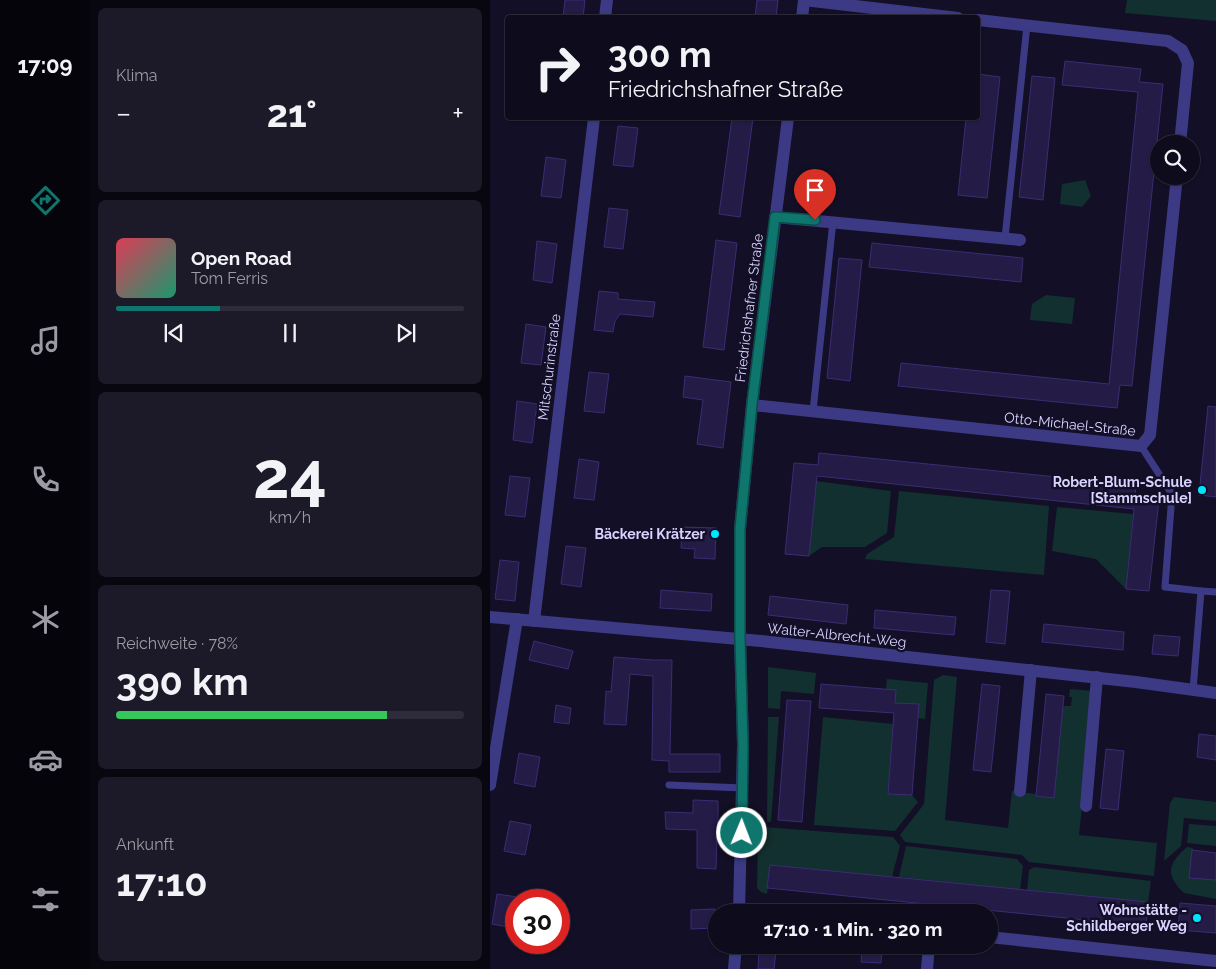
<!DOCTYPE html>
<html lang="de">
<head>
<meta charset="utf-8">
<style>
  :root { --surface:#0e0b1c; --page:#1c1929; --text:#f1f3f6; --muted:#9b9ba3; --line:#2e2b3b; --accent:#0f766e }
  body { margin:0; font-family:Raleway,sans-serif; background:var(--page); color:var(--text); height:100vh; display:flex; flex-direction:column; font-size:19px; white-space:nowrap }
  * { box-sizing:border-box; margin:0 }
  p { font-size:16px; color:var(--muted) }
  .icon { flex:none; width:28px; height:28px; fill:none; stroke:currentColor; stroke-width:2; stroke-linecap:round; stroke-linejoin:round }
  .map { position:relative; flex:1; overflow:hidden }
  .drawer { display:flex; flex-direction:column; gap:8px; padding:8px; background:#08060f; width:400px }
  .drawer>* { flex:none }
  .banner { position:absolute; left:15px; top:15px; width:475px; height:105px; border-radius:5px; box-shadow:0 1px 4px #0004,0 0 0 1px var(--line); background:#0e0b1c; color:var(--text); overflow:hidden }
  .buttons { position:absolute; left:660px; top:135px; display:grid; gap:10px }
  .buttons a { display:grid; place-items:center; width:50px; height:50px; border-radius:50%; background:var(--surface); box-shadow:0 1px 4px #0004,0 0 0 1px var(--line); font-size:25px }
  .speed { position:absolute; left:15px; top:889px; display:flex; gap:10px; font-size:25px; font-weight:700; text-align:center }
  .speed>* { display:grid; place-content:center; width:65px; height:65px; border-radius:50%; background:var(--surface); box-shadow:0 1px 4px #0004,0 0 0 1px var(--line); line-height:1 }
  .speed .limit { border:8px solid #d22; background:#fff; color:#111 }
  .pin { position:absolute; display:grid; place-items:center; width:42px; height:42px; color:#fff; margin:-51px -21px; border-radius:50% 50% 50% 0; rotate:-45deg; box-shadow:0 0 5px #0007 }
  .pin .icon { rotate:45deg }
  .me { position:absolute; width:55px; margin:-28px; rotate:1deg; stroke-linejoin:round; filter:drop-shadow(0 0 4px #0008) }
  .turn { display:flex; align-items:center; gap:18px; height:105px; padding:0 20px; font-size:22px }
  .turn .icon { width:65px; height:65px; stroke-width:2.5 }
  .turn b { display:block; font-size:35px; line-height:42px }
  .big { font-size:38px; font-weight:700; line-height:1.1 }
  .drawer .card { flex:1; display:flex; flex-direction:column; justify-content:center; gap:8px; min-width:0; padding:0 18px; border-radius:8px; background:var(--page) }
  .drawer .dial { align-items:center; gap:0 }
  .dial b { font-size:65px; line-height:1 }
  .song { display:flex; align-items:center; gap:15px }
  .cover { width:60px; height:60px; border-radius:8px; background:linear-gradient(135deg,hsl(350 70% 55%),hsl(160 70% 35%)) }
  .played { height:5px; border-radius:2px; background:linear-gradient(90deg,var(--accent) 30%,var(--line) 30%) }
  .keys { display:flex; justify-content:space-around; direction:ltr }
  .heat { display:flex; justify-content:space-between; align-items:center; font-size:28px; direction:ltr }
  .charge { height:8px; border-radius:4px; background:linear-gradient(90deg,#34c759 78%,var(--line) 0) }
  .trip { position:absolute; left:218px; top:904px; width:290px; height:50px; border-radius:25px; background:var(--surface); box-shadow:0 1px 4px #0004,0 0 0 1px var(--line); font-weight:700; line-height:50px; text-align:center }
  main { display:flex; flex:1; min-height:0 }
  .menu { display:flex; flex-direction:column; width:90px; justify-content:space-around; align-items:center; background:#06040b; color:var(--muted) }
  .menu .icon { width:35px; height:35px }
  .menu .on { color:var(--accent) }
  .menu b { font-size:22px; color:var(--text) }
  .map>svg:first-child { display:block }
  .green { fill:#12302f }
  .building { fill:#241b47; stroke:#3b2d73 }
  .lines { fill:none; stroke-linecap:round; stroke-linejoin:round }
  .lane { stroke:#3d3a85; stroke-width:7 }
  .street { stroke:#3d3a85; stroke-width:12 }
  .route-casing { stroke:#0a4d48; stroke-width:12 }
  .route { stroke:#0f766e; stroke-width:9 }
  .poi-dot { fill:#00e5ff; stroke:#130f26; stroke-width:2 }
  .labels { text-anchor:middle; stroke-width:5; stroke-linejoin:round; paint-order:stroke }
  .street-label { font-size:14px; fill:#d9d4ff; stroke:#130f26 }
  .poi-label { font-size:14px; font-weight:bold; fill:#d9d4ff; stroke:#130f26; text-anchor:end }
</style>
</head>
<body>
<main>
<nav class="menu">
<b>17:09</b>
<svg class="icon on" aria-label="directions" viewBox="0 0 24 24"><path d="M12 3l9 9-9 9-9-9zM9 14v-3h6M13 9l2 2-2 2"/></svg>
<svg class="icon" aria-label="music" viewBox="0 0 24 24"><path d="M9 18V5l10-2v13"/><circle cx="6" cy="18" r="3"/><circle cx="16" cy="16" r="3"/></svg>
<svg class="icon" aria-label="phone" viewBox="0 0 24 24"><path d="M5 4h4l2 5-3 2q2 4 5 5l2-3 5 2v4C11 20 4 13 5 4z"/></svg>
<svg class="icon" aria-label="climate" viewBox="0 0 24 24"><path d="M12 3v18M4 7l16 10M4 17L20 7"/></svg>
<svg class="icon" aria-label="car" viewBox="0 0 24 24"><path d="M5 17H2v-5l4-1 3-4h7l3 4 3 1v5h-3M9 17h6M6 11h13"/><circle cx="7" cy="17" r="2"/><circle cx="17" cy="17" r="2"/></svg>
<svg class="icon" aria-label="filters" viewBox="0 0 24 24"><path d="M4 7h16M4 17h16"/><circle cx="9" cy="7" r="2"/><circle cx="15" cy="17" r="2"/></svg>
</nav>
<section class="drawer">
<div class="card"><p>Klima</p>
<div class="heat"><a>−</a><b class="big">21°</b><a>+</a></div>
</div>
<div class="card">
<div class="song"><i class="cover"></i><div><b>Open Road</b><p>Tom Ferris</p></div></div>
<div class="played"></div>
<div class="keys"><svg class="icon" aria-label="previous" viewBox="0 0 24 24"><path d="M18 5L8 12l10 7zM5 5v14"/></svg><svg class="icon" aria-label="pause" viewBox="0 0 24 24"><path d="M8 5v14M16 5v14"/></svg><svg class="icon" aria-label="next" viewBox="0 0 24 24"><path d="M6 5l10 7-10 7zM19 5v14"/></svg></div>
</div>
<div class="card dial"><b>24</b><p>km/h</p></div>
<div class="card"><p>Reichweite · 78%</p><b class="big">390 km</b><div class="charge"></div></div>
<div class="card"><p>Ankunft</p><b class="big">17:10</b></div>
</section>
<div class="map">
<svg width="726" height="969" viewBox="0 0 726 969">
  <rect width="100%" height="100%" fill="#130f26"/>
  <!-- green -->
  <g class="green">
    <path d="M 637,0 L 726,0 L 726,21 L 635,13 Z"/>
    <path d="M 595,180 L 601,196 L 592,207 L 570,204 L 572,184 Z"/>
    <path d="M 556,295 L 585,298 L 582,324 L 540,320 L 542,304 Z"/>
    <path d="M 326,481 L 401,491 L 397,533 L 375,547 L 332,547 L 319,556 Z"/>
    <path d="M 409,491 L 559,506 L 554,575 L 375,559 L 377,554 L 404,537 Z"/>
    <path d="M 567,507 L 643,514 L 636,589 L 606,559 L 562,551 Z"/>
    <path d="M 278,667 L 326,673 L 324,694 L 291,691 L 290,709 L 278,708 Z"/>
    <path d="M 453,675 L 467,677 L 455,820 L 518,828 L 522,791 L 546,794 L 546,796 L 564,798 L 573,706 L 581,706 L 582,697 L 579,697 L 580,689 L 604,691 L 589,835 L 667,843 L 664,876 L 539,862 L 532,855 L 415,842 L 410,835 L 434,804 L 444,680 Z"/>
    <path d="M 397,679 L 438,683 L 435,719 L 428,718 L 428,704 L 405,703 L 406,690 L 396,689 Z"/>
    <path d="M 278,717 L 289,717 L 281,822 L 277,822 Z"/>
    <path d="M 333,717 L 403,724 L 398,793 L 422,795 L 428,802 L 405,831 L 324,825 Z"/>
    <path d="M 684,797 L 726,802 L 726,821 L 694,818 L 691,846 L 674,861 L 680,803 Z"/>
    <path d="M 699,824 L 726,826 L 726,846 L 697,843 Z"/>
    <path d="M 274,827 L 403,837 L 410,846 L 402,877 L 280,865 L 277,894 L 271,892 L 267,888 L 268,831 L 272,830 Z"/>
    <path d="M 416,846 L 527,859 L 533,866 L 530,890 L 409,877 Z"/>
    <path d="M 697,847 L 703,848 L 699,877 L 726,880 L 726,899 L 694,893 C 675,875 678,863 697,847 Z"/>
    <path d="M 544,867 L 661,881 L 658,902 L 537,890 L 539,870 Z"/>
  </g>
  <!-- building -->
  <g class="building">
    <path d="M 75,0 L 95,0 L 93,18 L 73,18 Z"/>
    <path d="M 267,0 L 288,0 L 286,18 L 265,18 Z"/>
    <path d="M 575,61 L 651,69 L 649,82 L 673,84 L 642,386 L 630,385 L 627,408 L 408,386 L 411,363 L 619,384 L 648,92 L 572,85 Z"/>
    <path d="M 488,74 L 510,77 L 497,198 L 468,195 L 476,118 L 488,118 Z"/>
    <path d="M 542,76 L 565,78 L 553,200 L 529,197 Z"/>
    <path d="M 242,118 L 263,118 L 250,217 L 229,214 Z"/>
    <path d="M 128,126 L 148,128 L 143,167 L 123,165 Z"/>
    <path d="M 56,157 L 76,160 L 71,198 L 51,196 Z"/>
    <path d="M 119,208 L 138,210 L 133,249 L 114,247 Z"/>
    <path d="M 226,240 L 247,243 L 234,350 L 213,347 Z"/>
    <path d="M 47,241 L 67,244 L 62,283 L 43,280 Z"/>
    <path d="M 382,243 L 533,258 L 531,282 L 379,267 Z"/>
    <path d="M 349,258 L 372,260 L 360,381 L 337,378 Z"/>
    <path d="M 109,291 L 128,293 L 128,299 L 165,302 L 163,317 L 130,314 L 125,321 L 123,332 L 104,330 Z"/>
    <path d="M 36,324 L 56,327 L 51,365 L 31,363 Z"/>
    <path d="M 99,372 L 119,374 L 114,413 L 94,411 Z"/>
    <path d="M 195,376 L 241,382 L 233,448 L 207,444 L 213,400 L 193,397 Z"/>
    <path d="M 27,401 L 47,404 L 42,443 L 23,440 Z"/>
    <path d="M 718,406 L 726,407 L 726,497 L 709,495 Z"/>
    <path d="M 329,453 L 646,485 L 645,498 L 669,500 L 659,591 L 636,589 L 644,509 L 568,501 L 327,476 L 319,556 L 295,554 L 304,463 L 328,465 Z"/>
    <path d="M 89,459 L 109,462 L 104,500 L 84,498 Z"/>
    <path d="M 20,476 L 40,478 L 35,517 L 15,515 Z"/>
    <path d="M 192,527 L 226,528 L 225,559 L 204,558 L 205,549 L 191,548 Z"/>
    <path d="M 76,546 L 96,548 L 91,587 L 71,584 Z"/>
    <path d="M 10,560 L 29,562 L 25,601 L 5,599 Z"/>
    <path d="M 171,590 L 222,594 L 221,611 L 170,608 Z"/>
    <path d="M 501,590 L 520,591 L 515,644 L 496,642 Z"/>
    <path d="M 280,596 L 358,605 L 356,624 L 278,615 Z"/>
    <path d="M 385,610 L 466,617 L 464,635 L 384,628 Z"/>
    <path d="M 554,624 L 634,632 L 633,650 L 552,642 Z"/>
    <path d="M 664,635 L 690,637 L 688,656 L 662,654 Z"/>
    <path d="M 44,641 L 83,651 L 78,669 L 39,660 Z"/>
    <path d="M 124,657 L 163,660 L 182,660 L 180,754 L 230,754 L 230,772 L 179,772 L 179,761 L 162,760 L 163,676 L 140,674 L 136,725 L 114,724 L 116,691 L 121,692 Z"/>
    <path d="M 331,684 L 406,690 L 405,703 L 429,704 L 422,795 L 398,794 L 404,713 L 329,708 Z"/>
    <path d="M 492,684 L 510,686 L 501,772 L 483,770 Z"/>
    <path d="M 556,694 L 574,696 L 564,798 L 546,796 Z"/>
    <path d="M 297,700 L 321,701 L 312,822 L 288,820 Z"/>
    <path d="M 66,705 L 81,708 L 79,724 L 64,722 Z"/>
    <path d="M 709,734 L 726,736 L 726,760 L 707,757 Z"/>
    <path d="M 616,749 L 634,751 L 628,810 L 610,808 Z"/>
    <path d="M 29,753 L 50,757 L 45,787 L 24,783 Z"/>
    <path d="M 203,800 L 228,801 L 228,831 L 227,830 L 226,869 L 207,868 L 207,830 L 176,829 L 175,812 L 203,813 Z"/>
    <path d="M 20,821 L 41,825 L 35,855 L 14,851 Z"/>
    <path d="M 702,850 L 726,853 L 726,880 L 699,878 Z"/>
    <path d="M 280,865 L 658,902 L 656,926 L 277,888 Z"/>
    <path d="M 7,894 L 28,897 L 26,900 L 23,928 L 2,924 Z"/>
    <path d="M 690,903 L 726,906 L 726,933 L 688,930 Z"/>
    <path d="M 225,909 L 225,928 L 201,929 L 201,910 Z"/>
    <path d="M 372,948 L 392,950 L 391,963 L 371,962 Z"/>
    <path d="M 269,950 L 286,951 L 284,969 L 268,969 Z"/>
  </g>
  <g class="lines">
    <!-- lane -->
    <g class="lane">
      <path d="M 515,238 L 537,25"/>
      <path d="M 323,411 L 343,221"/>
      <path d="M 651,446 L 682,494 L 675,587 L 711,591 L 703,690"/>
      <path d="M 711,591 L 726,592"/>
      <path d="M 179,785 L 253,788"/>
    </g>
    <!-- street -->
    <g class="street">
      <path d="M 314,0 L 468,18"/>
      <path d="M 115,18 L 117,0"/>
      <path d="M 312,18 L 314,0"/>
      <path d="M 488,20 L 678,41 L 692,50 L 698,63 L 690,144"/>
      <path d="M 285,217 L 530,240"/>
      <path d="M 262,405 L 651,446 L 660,435 L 687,176"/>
      <path d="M 0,617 L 271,641 L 646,682 L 726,693"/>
      <path d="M 44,621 L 104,118"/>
      <path d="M 0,785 L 27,619"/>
      <path d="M 530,791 L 541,670"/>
      <path d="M 596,806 L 607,677"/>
      <path d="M 249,912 L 253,744 L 250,639 L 250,529 L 262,405 L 298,118"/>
      <path d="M 499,937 L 726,961"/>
      <path d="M 244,969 L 246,945"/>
      <path d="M 437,969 L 439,945"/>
    </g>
  </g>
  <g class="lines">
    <defs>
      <path id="route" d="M 252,833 L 253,744 L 250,639 L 250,529 L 262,404 L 285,217 L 325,220"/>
    </defs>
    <!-- route casing -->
    <use href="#route" class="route-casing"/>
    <!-- route -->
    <use href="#route" class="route"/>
  </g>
  <!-- markers -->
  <g class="poi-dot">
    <circle cx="712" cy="490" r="5"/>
    <circle cx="225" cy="534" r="5"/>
    <circle cx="707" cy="918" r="5"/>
  </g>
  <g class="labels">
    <!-- street labels -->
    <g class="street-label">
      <text transform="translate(259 308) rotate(-83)" y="5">Friedrichshafner Straße</text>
      <text transform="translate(59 367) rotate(-83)" y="5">Mitschurinstraße</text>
      <text transform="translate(580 424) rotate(6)" y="5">Otto-Michael-Straße</text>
      <text transform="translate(347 635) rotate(6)" y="5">Walter-Albrecht-Weg</text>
    </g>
    <!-- poi labels -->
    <g class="poi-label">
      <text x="702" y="487">Robert-Blum-Schule<tspan x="702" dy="16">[Stammschule]</tspan></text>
      <text x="215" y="539">Bäckerei Krätzer</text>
      <text x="697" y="915">Wohnstätte -<tspan x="697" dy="16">Schildberger Weg</tspan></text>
    </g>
  </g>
</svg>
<div class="buttons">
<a><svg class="icon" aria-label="search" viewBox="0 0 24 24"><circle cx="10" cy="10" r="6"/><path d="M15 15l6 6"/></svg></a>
</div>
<div class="speed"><div class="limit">30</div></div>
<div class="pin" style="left:325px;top:220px;background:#d93025"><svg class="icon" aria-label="arrive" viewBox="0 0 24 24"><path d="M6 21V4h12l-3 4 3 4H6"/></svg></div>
<svg class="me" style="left:252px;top:833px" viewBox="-20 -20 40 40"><circle r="17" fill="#0f766e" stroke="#fff" stroke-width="3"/><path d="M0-11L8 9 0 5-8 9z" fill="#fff"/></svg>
<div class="trip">17:10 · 1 Min. · 320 m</div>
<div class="banner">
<div class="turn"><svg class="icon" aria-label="right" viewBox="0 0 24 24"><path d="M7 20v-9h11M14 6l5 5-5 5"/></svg><div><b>300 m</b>Friedrichshafner Straße</div></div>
</div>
</div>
</main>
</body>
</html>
